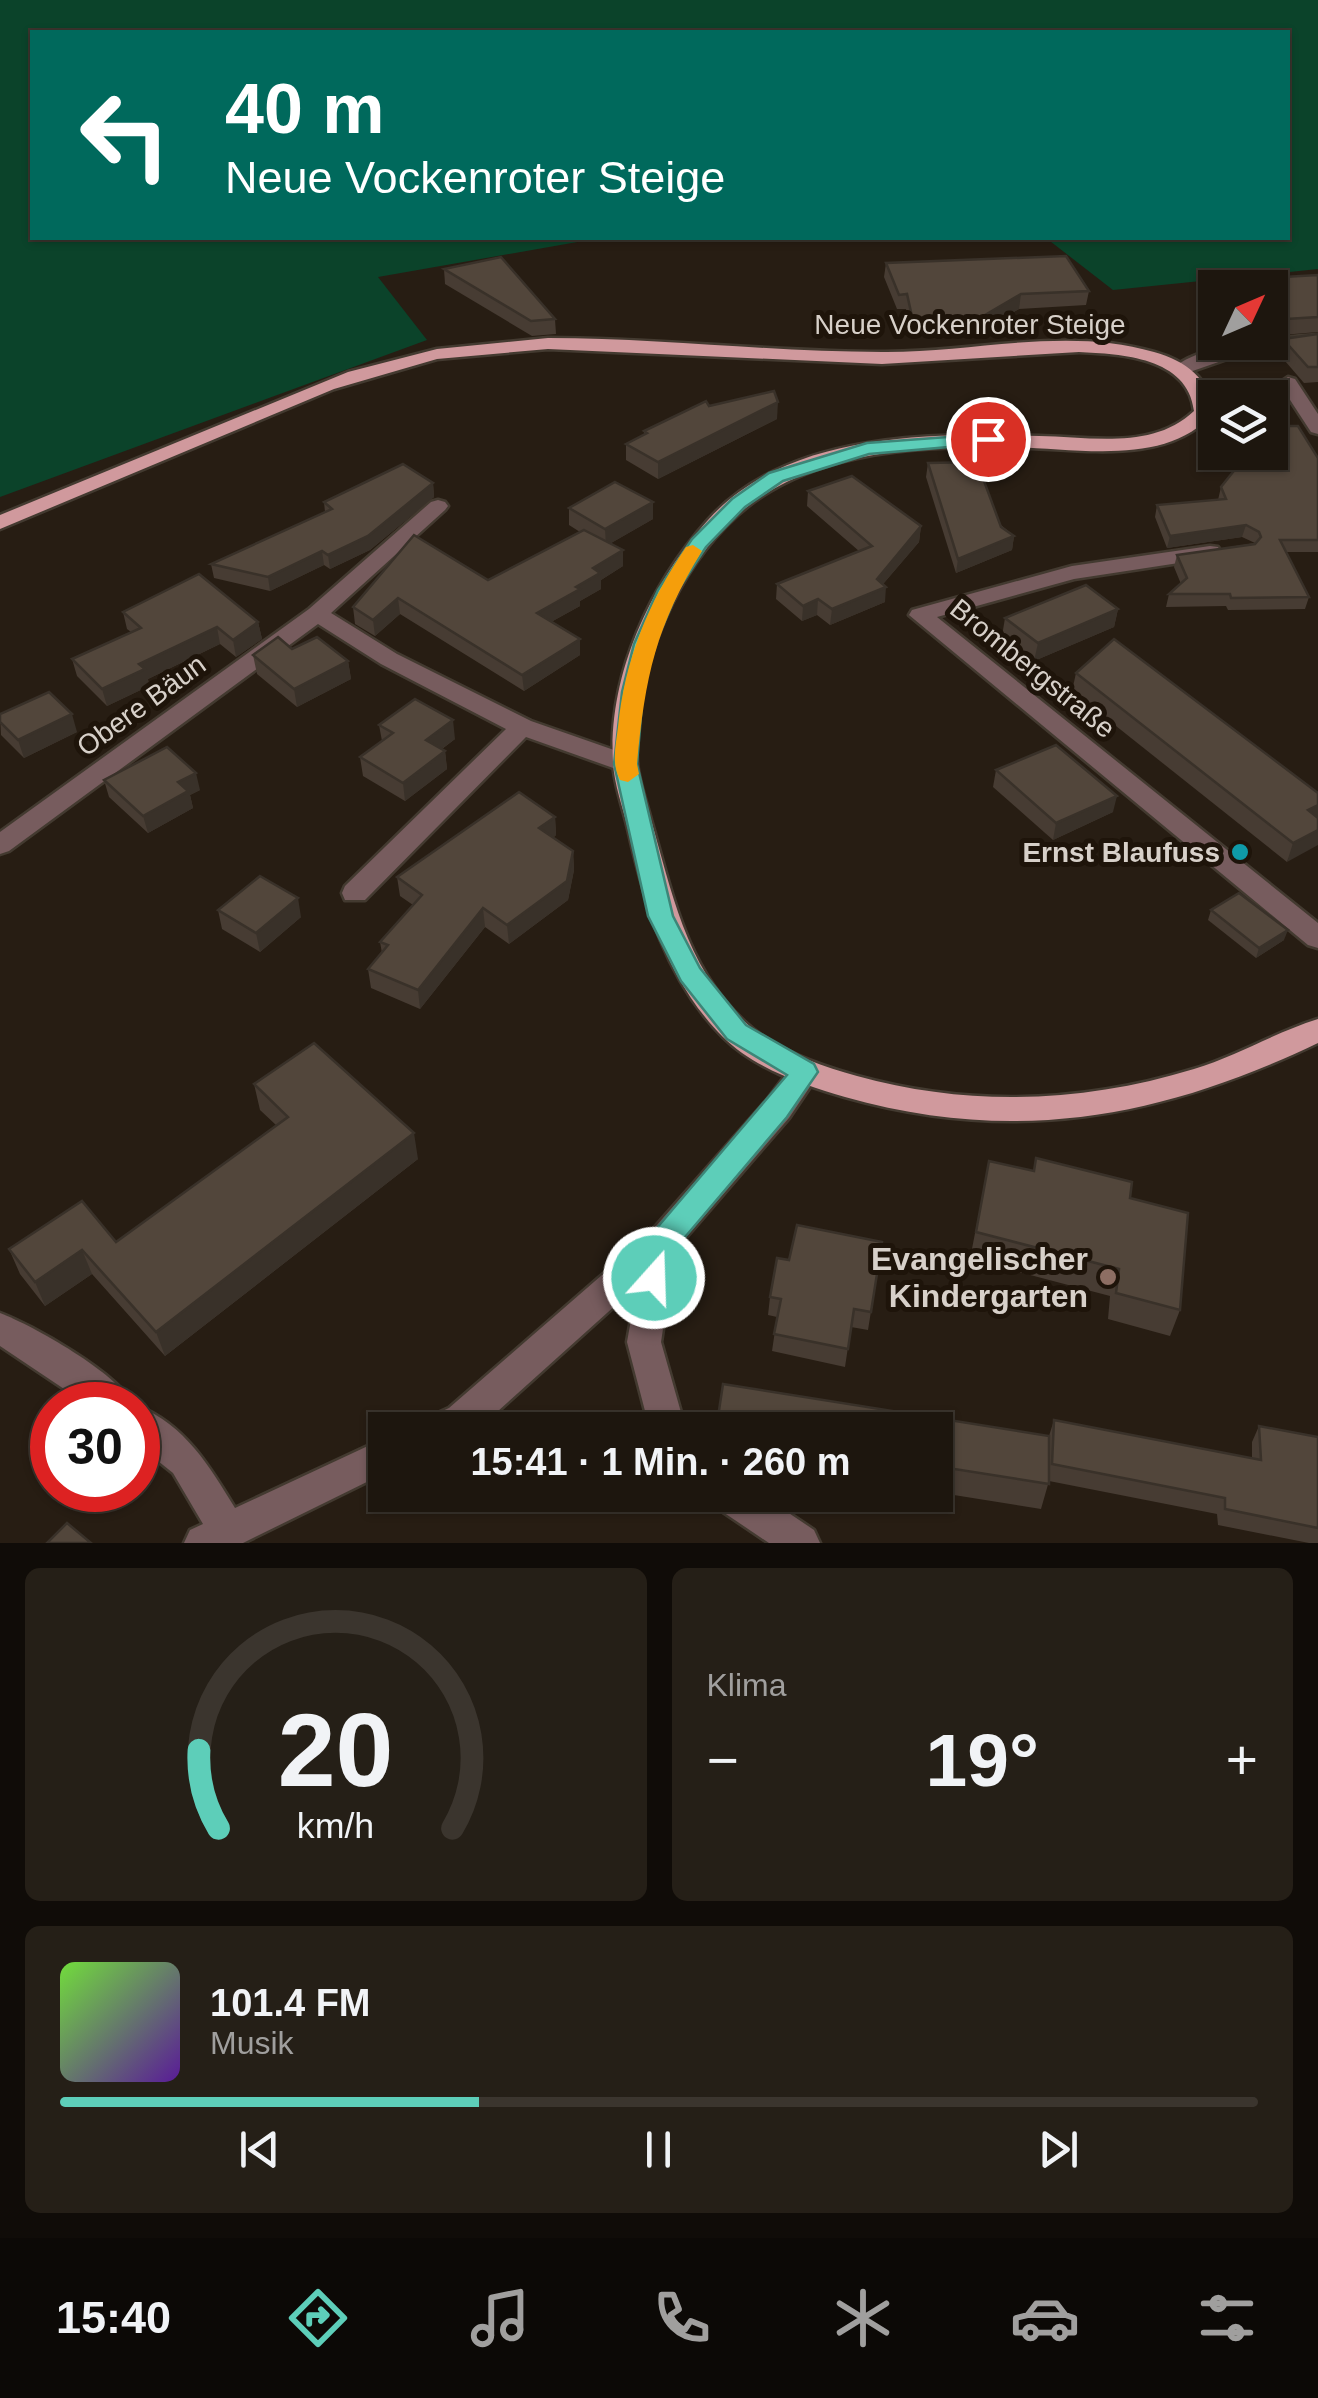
<!DOCTYPE html>
<html lang="de">
<head>
<meta charset="utf-8">
<style>
  :root { --surface:#1d160e; --page:#251f17; --text:#f1f3f6; --muted:#a09f9e; --line:#3b352e; --accent:#5dceb9 }
  body { margin:0; font-family:Arial,sans-serif; background:var(--page); color:var(--text); height:100vh; display:flex; flex-direction:column; font-size:38px; white-space:nowrap }
  * { box-sizing:border-box; margin:0 }
  p { font-size:32px; color:var(--muted) }
  .icon { flex:none; width:55px; height:55px; fill:none; stroke:currentColor; stroke-width:2; stroke-linecap:round; stroke-linejoin:round }
  .map { position:relative; height:1543px; overflow:hidden }
  .sheet { display:flex; flex-direction:column; gap:25px; padding:25px; background:#100c08; flex:1 }
  .sheet>* { flex:none }
  .banner { position:absolute; left:30px; top:30px; width:1260px; height:210px; border-radius:0px; box-shadow:0 2px 8px #0004,0 0 0 2px var(--line); background:#00695c; color:#fff; overflow:hidden }
  .needle { width:65px; rotate:46deg }
  .tools { position:absolute; left:1198px; top:270px; display:grid; gap:20px }
  .tools a { display:grid; place-items:center; width:90px; height:90px; border-radius:0px; background:var(--surface); box-shadow:0 2px 8px #0004,0 0 0 2px var(--line); font-size:50px }
  .speed { position:absolute; left:30px; top:1382px; display:flex; gap:20px; font-size:50px; font-weight:700; text-align:center }
  .speed>* { display:grid; place-content:center; width:130px; height:130px; border-radius:50%; background:var(--surface); box-shadow:0 2px 8px #0004,0 0 0 2px var(--line); line-height:1 }
  .speed .limit { border:15px solid #d22; background:#fff; color:#111 }
  .pin { position:absolute; display:grid; place-items:center; width:85px; height:85px; color:#fff; margin:-42px; border:5px solid #fff; border-radius:50%; box-shadow:0 2px 10px #0007 }
  .me { position:absolute; width:110px; margin:-55px; rotate:20deg; stroke-linejoin:round; filter:drop-shadow(0 0 8px #0008) }
  .turn { display:flex; align-items:center; gap:35px; height:210px; padding:0 30px; font-size:45px }
  .turn .icon { width:130px; height:130px; stroke-width:2.5 }
  .turn b { display:block; font-size:70px; line-height:85px }
  .big { font-size:75px; font-weight:800; line-height:1.1 }
  .sheet .tile { flex:1; display:flex; flex-direction:column; justify-content:center; gap:15px; min-width:0; padding:0 35px; border-radius:15px; background:var(--page) }
  .sheet .dial { align-items:center; gap:0 }
  .dial svg { height:260px; overflow:visible; fill:none; stroke:var(--line); stroke-width:7; stroke-linecap:round; text-anchor:middle }
  .dial text { fill:var(--text); stroke:none }
  .song { display:flex; align-items:center; gap:30px }
  .cover { width:120px; height:120px; border-radius:15px; background:linear-gradient(135deg,hsl(100 70% 55%),hsl(270 70% 35%)) }
  .played { height:10px; border-radius:5px; background:linear-gradient(90deg,var(--accent) 35%,var(--line) 35%) }
  .keys { display:flex; justify-content:space-around; direction:ltr }
  .heat { display:flex; justify-content:space-between; align-items:center; font-size:55px; direction:ltr }
  .sheet .tiles { flex:1; display:grid; gap:25px; grid-template-columns:1fr 1fr }
  .tile:last-child { grid-column:span 2 }
  .trip { position:absolute; left:368px; top:1412px; width:585px; height:100px; border-radius:0px; background:var(--surface); box-shadow:0 2px 8px #0004,0 0 0 2px var(--line); font-weight:800; line-height:100px; text-align:center }
  .tab-bar { display:flex; height:160px; justify-content:space-around; align-items:center; background:#0c0906; color:var(--muted) }
  .tab-bar .icon { width:70px; height:70px }
  .tab-bar .selected { color:var(--accent) }
  .tab-bar b { font-size:45px; color:var(--text) }
  .map>svg:first-child { display:block }
  .green { fill:#0b432a }
  .lines { fill:none; stroke-linecap:round; stroke-linejoin:round }
  .minor-casing { stroke:#433a30; stroke-width:5 }
  .major-casing { stroke:#433a30; stroke-width:5 }
  .minor { fill:#775c5e; fill-rule:evenodd }
  .major { fill:#d0999d; fill-rule:evenodd }
  .wall { fill:#473c33 }
  .shaded-wall { fill:#393129 }
  .building { fill:#52463b; stroke:#393129; stroke-width:2.5 }
  .route { fill:#5dceb9; stroke:#3c8678; stroke-width:2.5 }
  .slow { fill:#f59e0b }
  .culture-dot { fill:#0f9aa8; stroke:#1e140a; stroke-width:4 }
  .education-dot { fill:#8d6e63; stroke:#1e140a; stroke-width:4 }
  .labels { text-anchor:middle; stroke-width:10; stroke-linejoin:round; paint-order:stroke }
  .street-label { font-size:28px; fill:#d7d0c9; stroke:#1e140a }
  .poi-label { font-size:28px; font-weight:bold; fill:#d7d0c9; stroke:#1e140a; text-anchor:end }
  .near-poi-label { font-size:32px; font-weight:bold; fill:#d7d0c9; stroke:#1e140a; text-anchor:end }
</style>
</head>
<body>
<div class="map">
<svg width="1318" height="1543" viewBox="0 0 1318 1543">
  <rect width="100%" height="100%" fill="#271d13"/>
  <!-- green -->
  <path class="green" d="M 0,0 L 1318,0 L 1318,269 L 1113,290 L 1046,238 L 1288,238 L 1288,32 L 32,32 L 32,238 L 600,238 L 378,277 L 427,340 L 0,497 Z"/>
  <g class="lines">
    <defs>
      <g id="minor">
        <path d="M 1318,335 L 1318,345 L 1233,357 L 1181,375 L 1172,369 C 1202,342 1280,338 1318,335 Z"/>
        <path d="M 1288,377 L 1295,379 L 1318,414 L 1318,434 L 1311,432 L 1279,383 Z"/>
        <path d="M 438,500 L 445,502 L 448,506 L 445,510 L 331,613 L 397,654 L 531,721 L 634,757 L 637,763 L 634,769 L 616,769 L 526,737 L 365,900 L 345,900 L 342,893 L 345,886 L 506,729 L 381,664 L 318,624 L 9,851 L 0,854 L 0,832 L 309,609 L 431,502 Z"/>
        <path d="M 1210,546 L 1218,547 L 1221,552 L 1218,557 L 1074,579 L 937,617 L 1318,923 L 1318,948 L 1308,945 L 909,615 L 912,610 L 1072,566 Z"/>
        <path d="M 805,1060 L 816,1064 L 820,1072 L 789,1118 L 675,1250 L 661,1342 L 686,1430 L 650,1430 L 627,1342 L 637,1286 L 477,1430 L 422,1430 L 427,1418 L 449,1408 L 648,1235 L 767,1100 L 794,1064 Z"/>
        <path d="M 0,1313 C 32,1325 119,1374 133,1405 L 88,1405 L 0,1346 Z"/>
        <path d="M 138,1406 C 185,1425 210,1467 235,1508 L 385,1438 L 385,1473 L 243,1543 L 184,1543 L 190,1530 L 203,1524 L 173,1473 L 138,1445 Z"/>
        <path d="M 712,1495 L 762,1495 L 814,1530 L 820,1543 L 769,1543 L 717,1508 Z"/>
      </g>
      <path id="major" d="M 548,338 C 660,338 771,352 882,352 C 972,353 1066,326 1154,352 C 1186,361 1209,378 1214,412 C 1167,469 1072,447 1007,447 C 910,446 798,451 726,526 C 669,584 632,681 637,763 C 639,782 646,801 651,820 C 672,892 686,968 745,1022 C 775,1050 818,1065 857,1076 C 969,1107 1083,1103 1194,1069 C 1237,1056 1276,1032 1318,1019 L 1318,1043 C 1161,1118 1015,1145 845,1097 C 803,1085 754,1068 723,1037 C 666,980 645,904 628,829 C 623,807 614,785 613,762 C 608,674 651,584 708,520 C 787,432 930,433 1039,436 C 1091,437 1153,450 1194,411 C 1188,357 1121,354 1079,352 L 882,364 L 548,349 L 437,359 L 334,389 L 0,529 L 0,515 L 348,372 L 437,349 Z"/>
    </defs>
    <!-- minor casing -->
    <use href="#minor" class="minor-casing"/>
    <!-- major casing -->
    <use href="#major" class="major-casing"/>
    <!-- minor -->
    <use href="#minor" class="minor"/>
    <!-- major -->
    <use href="#major" class="major"/>
  </g>
  <!-- wall -->
  <g class="wall">
    <path d="M 886,263 L 1089,291 L 1086,305 L 1019,309 L 971,337 L 912,336 L 906,309 L 897,309 L 884,277 Z"/>
    <path d="M 444,269 L 555,319 L 556,334 L 532,336 L 445,284 Z"/>
    <path d="M 1318,275 L 1318,332 L 1270,336 L 1270,288 L 1233,288 L 1234,280 Z"/>
    <path d="M 1318,334 L 1318,382 L 1304,383 L 1279,354 L 1283,339 Z"/>
    <path d="M 777,419 L 658,479 L 626,460 L 626,444 L 644,435 L 644,431 Z"/>
    <path d="M 1318,458 L 1318,552 L 1286,552 L 1309,597 L 1305,609 L 1228,610 L 1226,606 L 1166,607 L 1169,594 L 1181,584 L 1174,567 L 1177,555 L 1255,543 L 1242,537 L 1167,548 L 1155,517 L 1157,505 L 1218,500 L 1221,487 Z"/>
    <path d="M 928,463 L 1014,536 L 1012,550 L 956,573 L 926,477 Z"/>
    <path d="M 433,483 L 434,497 L 370,550 L 330,569 L 324,565 L 270,591 L 214,578 L 211,564 L 325,512 L 324,502 Z"/>
    <path d="M 808,491 L 921,526 L 919,542 L 883,584 L 885,602 L 830,625 L 817,615 L 802,621 L 776,599 L 777,584 L 859,551 L 807,506 Z"/>
    <path d="M 653,502 L 653,519 L 611,543 L 623,550 L 623,566 L 601,580 L 601,589 L 580,601 L 580,606 L 551,622 L 580,639 L 580,655 L 524,691 L 400,614 L 375,636 L 355,624 L 353,607 L 488,580 L 580,532 L 569,525 L 569,508 Z"/>
    <path d="M 1118,609 L 1114,627 L 1034,661 L 1002,636 L 1005,618 Z"/>
    <path d="M 123,612 L 258,622 L 262,639 L 236,657 L 220,644 L 148,679 L 149,686 L 107,706 L 77,676 L 72,659 L 131,632 L 127,629 Z"/>
    <path d="M 292,649 L 348,661 L 351,679 L 297,707 L 257,674 L 253,655 Z"/>
    <path d="M 1076,673 L 1318,793 L 1287,862 L 1072,691 Z"/>
    <path d="M 0,714 L 77,732 L 24,758 L 1,735 Z"/>
    <path d="M 379,725 L 455,739 L 442,749 L 445,751 L 447,769 L 405,801 L 363,776 L 360,757 L 382,741 Z"/>
    <path d="M 996,770 L 1113,812 L 1053,840 L 993,787 Z"/>
    <path d="M 104,780 L 200,790 L 190,795 L 193,808 L 148,833 L 109,797 Z"/>
    <path d="M 555,817 L 556,835 L 553,838 L 573,851 L 574,870 L 568,900 L 509,944 L 485,927 L 420,1009 L 371,988 L 368,969 L 382,953 L 380,942 L 413,905 L 400,896 L 397,877 Z"/>
    <path d="M 218,910 L 301,917 L 260,952 L 222,929 Z"/>
    <path d="M 1211,910 L 1284,940 L 1256,958 L 1208,920 Z"/>
    <path d="M 254,1084 L 418,1159 L 165,1356 L 92,1274 L 45,1306 L 20,1274 L 9,1249 L 116,1242 L 276,1125 L 260,1110 Z"/>
    <path d="M 989,1161 L 1130,1198 L 1180,1310 L 1170,1336 L 1108,1319 L 1110,1296 L 970,1259 Z"/>
    <path d="M 882,1242 L 868,1330 L 851,1327 L 845,1367 L 772,1351 L 777,1317 L 768,1315 L 770,1297 L 789,1260 Z"/>
    <path d="M 1054,1420 L 1252,1459 L 1252,1442 L 1259,1426 L 1318,1437 L 1318,1543 L 1309,1543 L 1218,1525 L 1217,1514 L 1049,1481 L 1041,1509 L 935,1492 L 935,1430 L 1049,1436 Z"/>
  </g>
  <!-- shaded-wall -->
  <g class="shaded-wall">
    <path d="M 1021,294 L 1019,309 L 971,337 L 973,322 Z"/>
    <path d="M 778,402 L 777,419 L 658,479 L 658,462 Z"/>
    <path d="M 433,483 L 434,497 L 370,550 L 330,569 L 328,555 Z"/>
    <path d="M 653,502 L 653,519 L 606,546 L 605,529 Z"/>
    <path d="M 1246,525 L 1242,537 L 1167,548 L 1170,536 Z"/>
    <path d="M 921,526 L 919,542 L 878,590 L 886,587 L 885,602 L 830,625 L 832,609 L 877,579 Z"/>
    <path d="M 1014,536 L 1012,550 L 956,573 L 958,559 Z"/>
    <path d="M 623,550 L 623,566 L 601,580 L 601,589 L 580,601 L 580,606 L 538,629 L 537,613 L 576,587 L 593,568 Z"/>
    <path d="M 322,551 L 324,565 L 270,591 L 268,577 Z"/>
    <path d="M 398,598 L 400,614 L 375,636 L 373,620 Z"/>
    <path d="M 818,599 L 817,615 L 802,621 L 803,606 Z"/>
    <path d="M 1118,609 L 1114,627 L 1034,661 L 1038,643 Z"/>
    <path d="M 258,622 L 262,639 L 236,657 L 233,640 Z"/>
    <path d="M 217,627 L 220,644 L 148,679 L 149,686 L 107,706 L 102,689 L 139,664 Z"/>
    <path d="M 580,639 L 580,655 L 524,691 L 522,675 Z"/>
    <path d="M 348,661 L 351,679 L 297,707 L 294,689 Z"/>
    <path d="M 72,714 L 77,732 L 24,758 L 18,740 Z"/>
    <path d="M 453,720 L 455,739 L 428,759 L 426,740 Z"/>
    <path d="M 445,751 L 447,769 L 405,801 L 403,783 Z"/>
    <path d="M 196,773 L 200,790 L 190,795 L 193,808 L 148,833 L 143,816 L 178,782 Z"/>
    <path d="M 1117,796 L 1113,812 L 1053,840 L 1056,823 Z"/>
    <path d="M 1318,805 L 1318,821 L 1308,810 Z"/>
    <path d="M 555,817 L 556,835 L 540,847 L 539,828 Z"/>
    <path d="M 1318,830 L 1318,845 L 1287,862 L 1293,843 Z"/>
    <path d="M 573,851 L 574,870 L 568,900 L 509,944 L 507,925 Z"/>
    <path d="M 298,898 L 301,917 L 260,952 L 256,933 Z"/>
    <path d="M 483,908 L 485,927 L 420,1009 L 418,990 Z"/>
    <path d="M 1288,930 L 1284,940 L 1256,958 L 1259,948 Z"/>
    <path d="M 414,1133 L 418,1159 L 165,1356 L 156,1332 Z"/>
    <path d="M 82,1250 L 92,1274 L 45,1306 L 35,1282 Z"/>
  </g>
  <!-- building -->
  <g class="building">
    <path d="M 1066,256 L 1089,291 L 1021,294 L 973,322 L 913,321 L 907,294 L 899,295 L 886,263 Z"/>
    <path d="M 501,257 L 555,319 L 531,321 L 444,269 Z"/>
    <path d="M 1318,275 L 1318,317 L 1270,320 L 1270,288 L 1240,288 L 1234,280 Z"/>
    <path d="M 1318,334 L 1318,367 L 1308,367 L 1283,339 Z"/>
    <path d="M 774,391 L 778,402 L 658,462 L 626,444 L 647,433 L 644,431 L 706,401 L 709,406 Z"/>
    <path d="M 1270,426 L 1298,426 L 1318,458 L 1318,540 L 1280,540 L 1309,597 L 1231,598 L 1230,594 L 1169,594 L 1187,578 L 1177,555 L 1255,544 L 1261,537 L 1259,532 L 1246,525 L 1170,536 L 1157,505 L 1226,499 L 1221,487 L 1249,452 L 1270,452 Z"/>
    <path d="M 977,462 L 1001,527 L 1014,536 L 958,559 L 928,463 Z"/>
    <path d="M 403,464 L 433,483 L 368,536 L 328,555 L 322,551 L 268,577 L 211,564 L 332,509 L 324,502 Z"/>
    <path d="M 852,476 L 921,526 L 877,579 L 886,587 L 832,609 L 818,599 L 803,606 L 777,584 L 872,546 L 808,491 Z"/>
    <path d="M 615,482 L 653,502 L 605,529 L 569,508 Z"/>
    <path d="M 584,530 L 623,550 L 593,568 L 600,573 L 576,587 L 580,589 L 537,613 L 580,639 L 522,675 L 398,598 L 373,620 L 353,607 L 414,535 L 488,580 Z"/>
    <path d="M 199,574 L 258,622 L 233,640 L 217,627 L 139,664 L 145,669 L 102,689 L 72,659 L 141,628 L 123,612 Z"/>
    <path d="M 1086,585 L 1118,609 L 1038,643 L 1005,618 Z"/>
    <path d="M 278,637 L 292,649 L 317,637 L 348,661 L 294,689 L 253,655 Z"/>
    <path d="M 1114,639 L 1318,793 L 1318,805 L 1308,810 L 1318,818 L 1318,830 L 1293,843 L 1076,673 Z"/>
    <path d="M 49,692 L 72,714 L 18,740 L 0,722 L 0,714 Z"/>
    <path d="M 415,699 L 453,720 L 426,740 L 445,751 L 403,783 L 360,757 L 393,733 L 379,725 Z"/>
    <path d="M 1056,745 L 1117,796 L 1056,823 L 996,770 Z"/>
    <path d="M 167,747 L 196,773 L 178,782 L 188,791 L 143,816 L 104,780 Z"/>
    <path d="M 519,792 L 555,817 L 539,828 L 573,851 L 567,881 L 507,925 L 483,908 L 418,990 L 368,969 L 388,945 L 380,942 L 422,895 L 397,877 Z"/>
    <path d="M 260,876 L 298,898 L 256,933 L 218,910 Z"/>
    <path d="M 1239,893 L 1288,930 L 1259,948 L 1211,910 Z"/>
    <path d="M 314,1043 L 414,1133 L 156,1332 L 82,1250 L 35,1282 L 9,1249 L 82,1201 L 116,1242 L 288,1117 L 254,1084 Z"/>
    <path d="M 1036,1158 L 1132,1182 L 1130,1198 L 1188,1213 L 1180,1310 L 1116,1293 L 1119,1269 L 976,1232 L 989,1161 L 1034,1171 Z"/>
    <path d="M 797,1225 L 882,1242 L 871,1312 L 854,1309 L 848,1349 L 774,1334 L 781,1299 L 770,1297 L 777,1258 L 789,1260 Z"/>
    <path d="M 723,1384 L 1049,1436 L 1049,1484 L 935,1466 L 935,1430 L 716,1430 Z"/>
    <path d="M 1054,1420 L 1261,1460 L 1259,1426 L 1318,1437 L 1318,1528 L 1225,1509 L 1225,1498 L 1052,1464 Z"/>
    <path d="M 67,1523 L 91,1543 L 47,1543 Z"/>
  </g>
  <!-- route -->
  <path class="route" d="M 988,434 L 996,439 L 994,443 L 869,454 L 783,481 L 745,507 L 706,547 L 678,590 L 655,644 L 643,692 L 637,764 L 673,916 L 700,968 L 746,1025 L 814,1064 L 818,1072 L 787,1117 L 674,1250 L 665,1287 L 654,1291 L 644,1287 L 639,1278 L 650,1236 L 787,1075 L 727,1039 L 681,981 L 648,916 L 614,764 L 622,692 L 634,644 L 658,590 L 692,539 L 732,499 L 769,473 L 867,443 Z"/>
  <!-- slow -->
  <path class="slow" d="M 693,545 L 702,551 C 656,626 645,676 637,764 L 639,774 L 628,782 L 620,780 C 611,763 616,745 618,727 C 625,659 648,603 686,547 Z"/>
  <!-- markers -->
  <circle class="culture-dot" cx="1240" cy="852" r="10"/>
  <circle class="education-dot" cx="1108" cy="1277" r="10"/>
  <g class="labels">
    <!-- street labels -->
    <g class="street-label">
      <text x="970" y="334">Neue Vockenroter Steige</text>
      <text transform="translate(1033 668) rotate(39)" y="10">Brombergstraße</text>
      <text transform="translate(141 705) rotate(-36)" y="10">Obere Bäun</text>
    </g>
    <!-- poi labels -->
    <g class="poi-label">
      <text x="1220" y="862">Ernst Blaufuss</text>
    </g>
    <!-- near-poi labels -->
    <g class="near-poi-label">
      <text x="1088" y="1270">Evangelischer<tspan x="1088" dy="37">Kindergarten</tspan></text>
    </g>
  </g>
</svg>
<div class="tools">
<a><svg class="needle" viewBox="-14 -14 28 28"><path d="M0-13l5 13h-10z" fill="#e53935"/><path d="M0 13l5-13h-10z" fill="#a09f9e"/></svg></a>
<a><svg class="icon" aria-label="layers" viewBox="0 0 24 24"><path d="M12 4l9 5-9 5-9-5zM3 14l9 5 9-5"/></svg></a>
</div>
<div class="speed"><div class="limit">30</div></div>
<div class="pin" style="left:988px;top:439px;background:#d93025"><svg class="icon" aria-label="arrive" viewBox="0 0 24 24"><path d="M6 21V4h12l-3 4 3 4H6"/></svg></div>
<svg class="me" style="left:654px;top:1278px" viewBox="-20 -20 40 40"><circle r="17" fill="#5dceb9" stroke="#fff" stroke-width="3"/><path d="M0-11L8 9 0 5-8 9z" fill="#fff"/></svg>
<div class="trip">15:41 · 1 Min. · 260 m</div>
<div class="banner">
<div class="turn"><svg class="icon" aria-label="left" viewBox="0 0 24 24"><path d="M17 20v-9H6M10 6l-5 5 5 5"/></svg><div><b>40 m</b>Neue Vockenroter Steige</div></div>
</div>
</div>
<section class="sheet">
<div class="tiles">
<div class="tile dial"><svg viewBox="0 0 100 80">
<path d="M14 69A42 42 0 1 1 86 69"/>
<path d="M14 69A42 42 0 0 1 8 45" stroke="#5dceb9"/>
<text x="50" y="56" font-size="32" font-weight="700">20</text>
<text x="50" y="72" font-size="11">km/h</text>
</svg></div>
<div class="tile"><p>Klima</p>
<div class="heat"><a>−</a><b class="big">19°</b><a>+</a></div>
</div>
<div class="tile">
<div class="song"><i class="cover"></i><div><b>101.4 FM</b><p>Musik</p></div></div>
<div class="played"></div>
<div class="keys"><svg class="icon" aria-label="previous" viewBox="0 0 24 24"><path d="M18 5L8 12l10 7zM5 5v14"/></svg><svg class="icon" aria-label="pause" viewBox="0 0 24 24"><path d="M8 5v14M16 5v14"/></svg><svg class="icon" aria-label="next" viewBox="0 0 24 24"><path d="M6 5l10 7-10 7zM19 5v14"/></svg></div>
</div>
</div>
</section>
<nav class="tab-bar">
<b>15:40</b>
<svg class="icon selected" aria-label="directions" viewBox="0 0 24 24"><path d="M12 3l9 9-9 9-9-9zM9 14v-3h6M13 9l2 2-2 2"/></svg>
<svg class="icon" aria-label="music" viewBox="0 0 24 24"><path d="M9 18V5l10-2v13"/><circle cx="6" cy="18" r="3"/><circle cx="16" cy="16" r="3"/></svg>
<svg class="icon" aria-label="phone" viewBox="0 0 24 24"><path d="M5 4h4l2 5-3 2q2 4 5 5l2-3 5 2v4C11 20 4 13 5 4z"/></svg>
<svg class="icon" aria-label="climate" viewBox="0 0 24 24"><path d="M12 3v18M4 7l16 10M4 17L20 7"/></svg>
<svg class="icon" aria-label="car" viewBox="0 0 24 24"><path d="M5 17H2v-5l4-1 3-4h7l3 4 3 1v5h-3M9 17h6M6 11h13"/><circle cx="7" cy="17" r="2"/><circle cx="17" cy="17" r="2"/></svg>
<svg class="icon" aria-label="filters" viewBox="0 0 24 24"><path d="M4 7h16M4 17h16"/><circle cx="9" cy="7" r="2"/><circle cx="15" cy="17" r="2"/></svg>
</nav>
</body>
</html>
